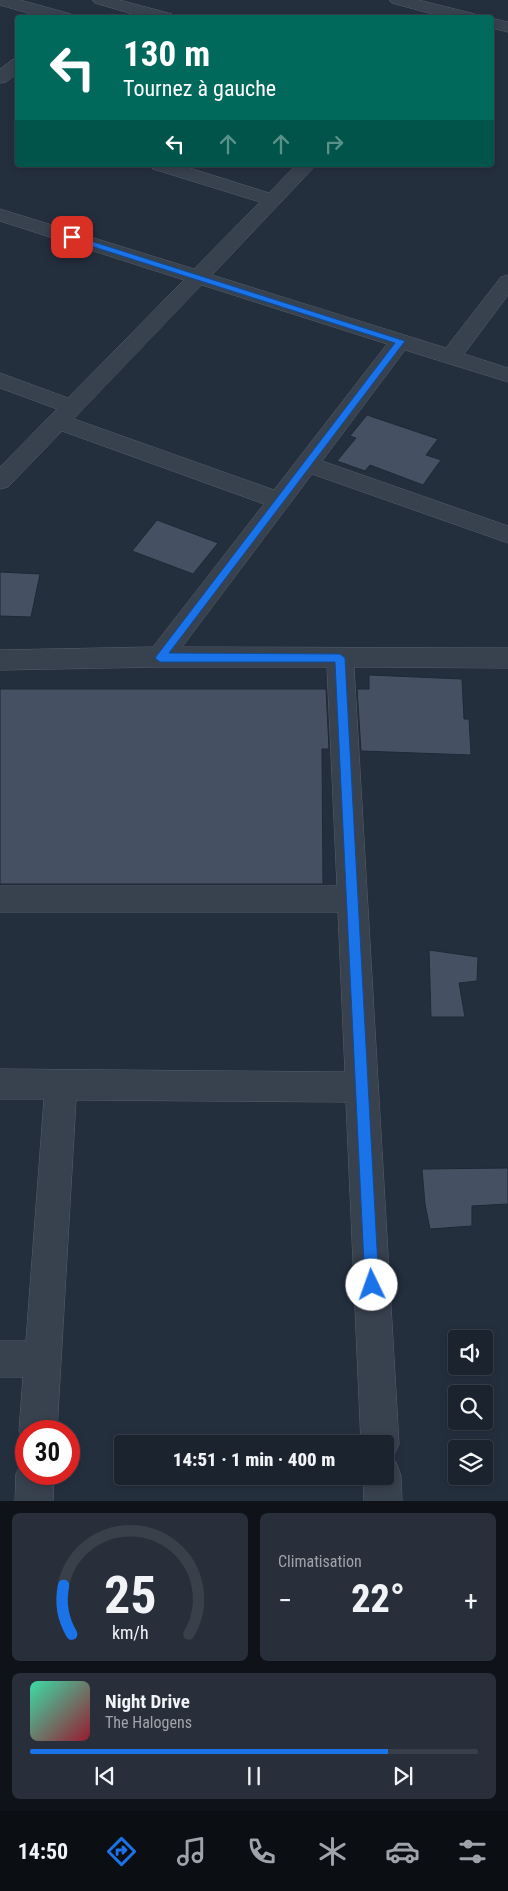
<!DOCTYPE html>
<html lang="fr">
<head>
<meta charset="utf-8">
<style>
  :root { --surface:#1b232e; --page:#282f3a; --text:#f1f3f6; --muted:#a0a4aa; --line:#39404a; --accent:#1a73e8 }
  body { margin:0; font-family:"Roboto Condensed",sans-serif; background:var(--page); color:var(--text); height:100vh; display:flex; flex-direction:column; font-size:19px; white-space:nowrap }
  * { box-sizing:border-box; margin:0 }
  p { font-size:16px; color:var(--muted) }
  .icon { flex:none; width:28px; height:28px; fill:none; stroke:currentColor; stroke-width:2; stroke-linecap:round; stroke-linejoin:round }
  .map { position:relative; height:1501px; overflow:hidden }
  .panel { display:flex; flex-direction:column; gap:12px; padding:12px; background:#0f1319; flex:1 }
  .panel>* { flex:none }
  .hud { position:absolute; left:15px; top:15px; width:479px; height:152px; border-radius:5px; box-shadow:0 2px 8px #0003,0 0 0 1px var(--line); background:#00695c; color:#fff; overflow:hidden }
  .tools { position:absolute; left:448px; top:1330px; display:grid; gap:10px }
  .tools a { display:grid; place-items:center; width:45px; height:45px; border-radius:5px; background:var(--surface); box-shadow:0 2px 8px #0003,0 0 0 1px var(--line); font-size:25px }
  .speed { position:absolute; left:15px; top:1420px; display:flex; gap:10px; font-size:25px; font-weight:700; text-align:center }
  .speed>* { display:grid; place-content:center; width:65px; height:65px; border-radius:50%; background:var(--surface); box-shadow:0 2px 8px #0003,0 0 0 1px var(--line); line-height:1 }
  .speed .limit { border:8px solid #d22; background:#fff; color:#111 }
  .pin { position:absolute; display:grid; place-items:center; width:42px; height:42px; color:#fff; margin:-21px; border-radius:10px; box-shadow:0 2px 8px #0006 }
  .me { position:absolute; width:55px; margin:-28px; rotate:357deg; stroke-linejoin:round; filter:drop-shadow(0 0 4px #0008) }
  .turn { display:flex; align-items:center; gap:18px; height:105px; padding:0 25px; font-size:22px }
  .turn .icon { width:65px; height:65px; stroke-width:2.5 }
  .turn b { display:block; font-size:35px; line-height:42px }
  .lanes { display:flex; align-items:center; height:48px; padding:0 25px; background:#0003; justify-content:center; gap:25px; direction:ltr }
  .lanes .off { opacity:.35 }
  .big { font-size:38px; font-weight:800; line-height:1.1 }
  .panel .widget { flex:1; display:flex; flex-direction:column; justify-content:center; gap:8px; min-width:0; padding:0 18px; border-radius:8px; background:var(--page) }
  .panel .dial { align-items:center; gap:0 }
  .dial svg { height:130px; overflow:visible; fill:none; stroke:var(--line); stroke-width:7; stroke-linecap:round; text-anchor:middle }
  .dial text { fill:var(--text); stroke:none }
  .song { display:flex; align-items:center; gap:15px }
  .cover { width:60px; height:60px; border-radius:8px; background:linear-gradient(135deg,hsl(160 70% 55%),hsl(350 70% 35%)) }
  .played { height:5px; border-radius:2px; background:linear-gradient(90deg,var(--accent) 80%,var(--line) 80%) }
  .keys { display:flex; justify-content:space-around; direction:ltr }
  .heat { display:flex; justify-content:space-between; align-items:center; font-size:28px; direction:ltr }
  .panel .tiles { flex:1; display:grid; gap:12px; grid-template-columns:1fr 1fr }
  .widget:last-child { grid-column:span 2 }
  .trip { position:absolute; left:114px; top:1435px; width:280px; height:50px; border-radius:5px; background:var(--surface); box-shadow:0 2px 8px #0003,0 0 0 1px var(--line); font-weight:800; line-height:50px; text-align:center }
  .tab-bar { display:flex; height:80px; justify-content:space-around; align-items:center; background:#0b0e12; color:var(--muted) }
  .tab-bar .icon { width:35px; height:35px }
  .tab-bar .on { color:var(--accent) }
  .tab-bar b { font-size:22px; color:var(--text) }
  .map>svg:first-child { display:block }
  .building { fill:#455162; stroke:#1f2835 }
  .lines { fill:none; stroke-linecap:round; stroke-linejoin:round }
  .minor-casing { stroke:#565f6c; stroke-width:1 }
  .minor { fill:#38414e; fill-rule:evenodd }
  .route { fill:#1a73e8; stroke:#114b97 }
</style>
</head>
<body>
<div class="map">
<svg width="508" height="1501" viewBox="0 0 508 1501">
  <rect width="100%" height="100%" fill="#242f3e"/>
  <!-- building -->
  <g class="building">
    <path d="M 367,415 L 438,439 L 426,455 L 441,460 L 423,485 L 370,465 L 365,471 L 337,461 L 356,438 L 350,436 Z"/>
    <path d="M 157,520 L 218,543 L 193,574 L 132,551 Z"/>
    <path d="M 0,572 L 40,574 L 31,617 L 0,616 Z"/>
    <path d="M 369,675 L 462,679 L 464,719 L 469,719 L 471,755 L 361,751 L 357,689 L 369,689 Z"/>
    <path d="M 0,689 L 326,689 L 329,749 L 322,749 L 323,884 L 0,884 Z"/>
    <path d="M 429,950 L 478,957 L 477,981 L 459,983 L 465,1017 L 431,1017 Z"/>
    <path d="M 508,1168 L 508,1204 L 472,1206 L 472,1226 L 430,1229 L 425,1204 L 422,1169 Z"/>
  </g>
  <g class="lines">
    <defs>
      <g id="minor">
        <path d="M 0,0 L 20,0 L 71,14 L 73,18 L 45,18 L 0,5 Z"/>
        <path d="M 93,0 L 119,0 L 172,14 L 174,18 L 146,18 L 95,3 Z"/>
        <path d="M 390,0 L 418,0 L 475,14 L 477,18 L 447,18 L 392,3 Z"/>
        <path d="M 491,18 L 508,22 L 508,32 L 491,28 Z"/>
        <path d="M 18,59 L 18,73 L 6,82 L 0,83 L 0,69 L 12,60 Z"/>
        <path d="M 151,165 L 180,165 L 269,193 L 296,165 L 316,165 L 212,275 L 446,348 L 501,277 L 508,275 L 508,295 L 464,354 L 508,368 L 508,382 L 405,350 L 322,461 L 508,526 L 508,543 L 312,474 L 182,647 L 508,648 L 508,668 L 354,667 L 399,1444 L 393,1457 L 388,1459 L 396,1462 L 401,1476 L 402,1501 L 364,1501 L 363,1476 L 385,1476 L 385,1444 L 361,1444 L 346,1102 L 76,1100 L 57,1431 L 26,1431 L 26,1445 L 25,1444 L 19,1431 L 23,1377 L 0,1377 L 0,1341 L 26,1341 L 44,1099 L 0,1099 L 0,1069 L 345,1072 L 338,912 L 0,912 L 0,886 L 337,886 L 327,667 L 160,667 L 0,670 L 0,650 L 153,647 L 264,504 L 62,431 L 8,487 L 0,489 L 0,467 L 57,409 L 0,388 L 0,373 L 68,398 L 184,280 L 0,221 L 0,209 L 194,269 L 260,202 L 153,169 ZM 202,285 L 387,344 L 274,490 L 74,419 Z"/>
        <path d="M 26,1459 L 26,1474 L 54,1474 L 53,1501 L 15,1501 L 16,1474 L 22,1461 Z"/>
      </g>
    </defs>
    <!-- minor casing -->
    <use href="#minor" class="minor-casing"/>
    <!-- minor -->
    <use href="#minor" class="minor"/>
  </g>
  <!-- route -->
  <path class="route" d="M 69,236 L 75,236 L 405,341 L 169,653 L 340,654 L 345,658 L 379,1285 L 377,1291 L 372,1293 L 367,1291 L 365,1285 L 335,662 L 160,662 L 155,658 L 395,343 L 69,239 Z"/>
</svg>
<div class="tools">
<a><svg class="icon" aria-label="sound" viewBox="0 0 24 24"><path d="M4 9h4l5-4v14l-5-4H4zM17 9q2 3 0 6"/></svg></a>
<a><svg class="icon" aria-label="search" viewBox="0 0 24 24"><circle cx="10" cy="10" r="6"/><path d="M15 15l6 6"/></svg></a>
<a><svg class="icon" aria-label="layers" viewBox="0 0 24 24"><path d="M12 4l9 5-9 5-9-5zM3 14l9 5 9-5"/></svg></a>
</div>
<div class="speed"><div class="limit">30</div></div>
<div class="pin" style="left:72px;top:237px;background:#d93025"><svg class="icon" aria-label="arrive" viewBox="0 0 24 24"><path d="M6 21V4h12l-3 4 3 4H6"/></svg></div>
<svg class="me" style="left:372px;top:1285px" viewBox="-20 -20 40 40"><circle r="19" fill="#fff"/><path d="M0-13L10 11 0 6-10 11z" fill="#1a73e8"/></svg>
<div class="trip">14:51 · 1 min · 400 m</div>
<div class="hud">
<div class="turn"><svg class="icon" aria-label="left" viewBox="0 0 24 24"><path d="M17 20v-9H6M10 6l-5 5 5 5"/></svg><div><b>130 m</b>Tournez à gauche</div></div>
<div class="lanes"><svg class="icon" aria-label="left" viewBox="0 0 24 24"><path d="M17 20v-9H6M10 6l-5 5 5 5"/></svg><svg class="icon off" aria-label="ahead" viewBox="0 0 24 24"><path d="M12 20V5M6 11l6-6 6 6"/></svg><svg class="icon off" aria-label="ahead" viewBox="0 0 24 24"><path d="M12 20V5M6 11l6-6 6 6"/></svg><svg class="icon off" aria-label="right" viewBox="0 0 24 24"><path d="M7 20v-9h11M14 6l5 5-5 5"/></svg></div>
</div>
</div>
<section class="panel">
<div class="tiles">
<div class="widget dial"><svg viewBox="0 0 100 80">
<path d="M14 69A42 42 0 1 1 86 69"/>
<path d="M14 69A42 42 0 0 1 9 39" stroke="#1a73e8"/>
<text x="50" y="56" font-size="32" font-weight="700">25</text>
<text x="50" y="72" font-size="11">km/h</text>
</svg></div>
<div class="widget"><p>Climatisation</p>
<div class="heat"><a>−</a><b class="big">22°</b><a>+</a></div>
</div>
<div class="widget">
<div class="song"><i class="cover"></i><div><b>Night Drive</b><p>The Halogens</p></div></div>
<div class="played"></div>
<div class="keys"><svg class="icon" aria-label="previous" viewBox="0 0 24 24"><path d="M18 5L8 12l10 7zM5 5v14"/></svg><svg class="icon" aria-label="pause" viewBox="0 0 24 24"><path d="M8 5v14M16 5v14"/></svg><svg class="icon" aria-label="next" viewBox="0 0 24 24"><path d="M6 5l10 7-10 7zM19 5v14"/></svg></div>
</div>
</div>
</section>
<nav class="tab-bar">
<b>14:50</b>
<svg class="icon on" aria-label="directions" viewBox="0 0 24 24"><path d="M12 3l9 9-9 9-9-9zM9 14v-3h6M13 9l2 2-2 2"/></svg>
<svg class="icon" aria-label="music" viewBox="0 0 24 24"><path d="M9 18V5l10-2v13"/><circle cx="6" cy="18" r="3"/><circle cx="16" cy="16" r="3"/></svg>
<svg class="icon" aria-label="phone" viewBox="0 0 24 24"><path d="M5 4h4l2 5-3 2q2 4 5 5l2-3 5 2v4C11 20 4 13 5 4z"/></svg>
<svg class="icon" aria-label="climate" viewBox="0 0 24 24"><path d="M12 3v18M4 7l16 10M4 17L20 7"/></svg>
<svg class="icon" aria-label="car" viewBox="0 0 24 24"><path d="M5 17H2v-5l4-1 3-4h7l3 4 3 1v5h-3M9 17h6M6 11h13"/><circle cx="7" cy="17" r="2"/><circle cx="17" cy="17" r="2"/></svg>
<svg class="icon" aria-label="filters" viewBox="0 0 24 24"><path d="M4 7h16M4 17h16"/><circle cx="9" cy="7" r="2"/><circle cx="15" cy="17" r="2"/></svg>
</nav>
</body>
</html>
